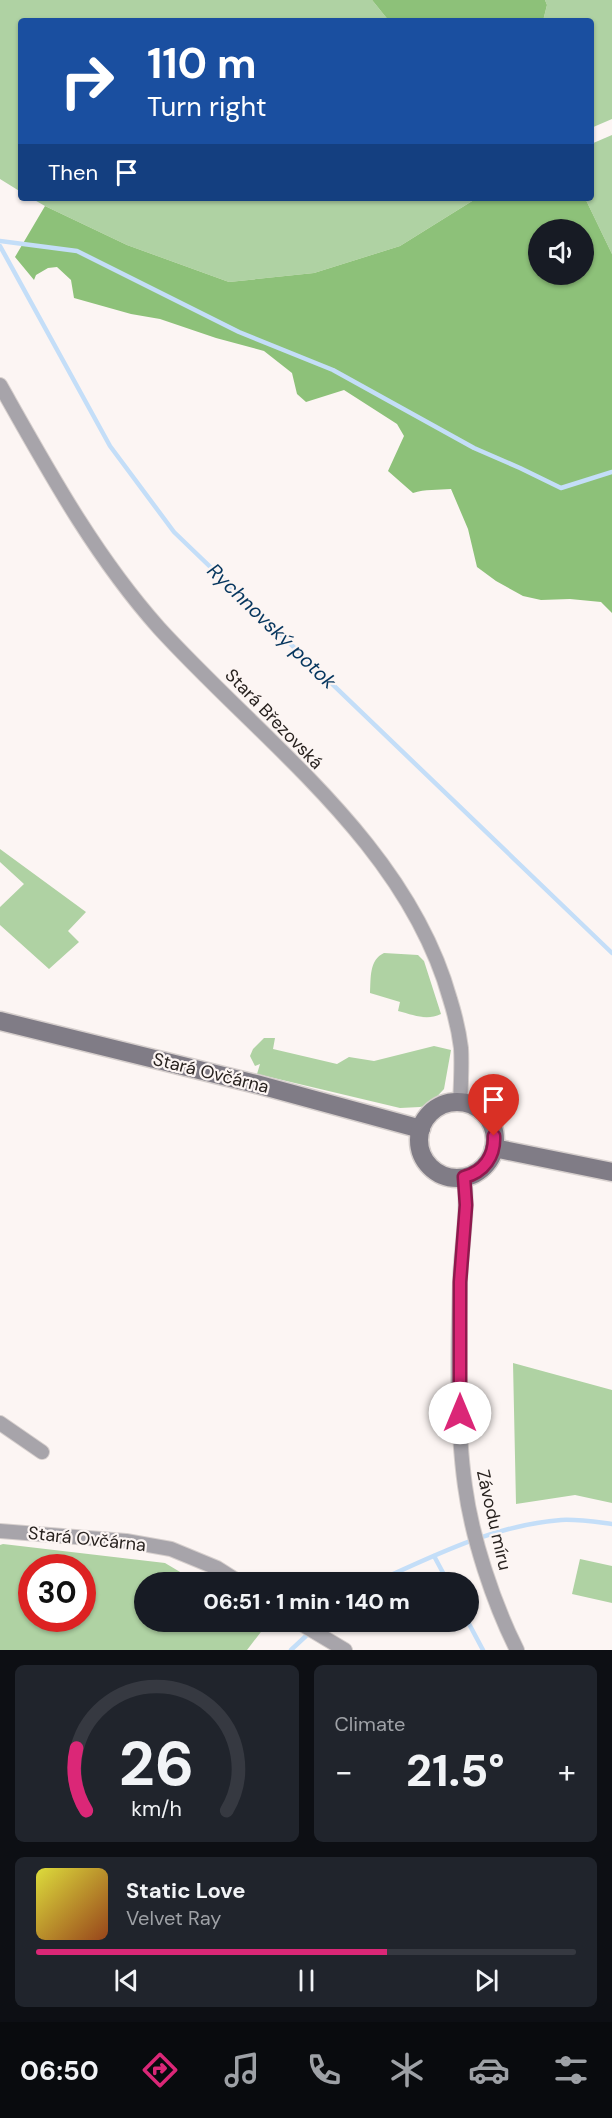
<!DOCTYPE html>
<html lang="en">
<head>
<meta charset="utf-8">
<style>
  :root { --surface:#171b24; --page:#20242c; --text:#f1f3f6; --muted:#9ea1a6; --line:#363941; --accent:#db2777 }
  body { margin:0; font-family:"DM Sans",sans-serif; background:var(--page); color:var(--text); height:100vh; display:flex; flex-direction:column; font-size:22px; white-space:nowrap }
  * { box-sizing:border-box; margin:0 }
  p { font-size:20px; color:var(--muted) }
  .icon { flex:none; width:33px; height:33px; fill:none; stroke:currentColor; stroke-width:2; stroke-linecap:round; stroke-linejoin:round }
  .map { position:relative; height:1650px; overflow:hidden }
  .details { display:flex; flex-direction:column; gap:15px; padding:15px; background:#0d0f14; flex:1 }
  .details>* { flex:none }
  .top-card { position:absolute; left:18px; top:18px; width:576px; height:183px; border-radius:6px; box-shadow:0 2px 4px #0004; background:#1a4fa0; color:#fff; overflow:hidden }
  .controls { position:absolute; left:528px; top:219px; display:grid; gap:12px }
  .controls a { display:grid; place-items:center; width:66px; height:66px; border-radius:50%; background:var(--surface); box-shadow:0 2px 4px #0004; font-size:30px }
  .speed { position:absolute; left:18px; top:1554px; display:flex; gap:12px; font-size:30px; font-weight:700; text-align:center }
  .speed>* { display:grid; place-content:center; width:78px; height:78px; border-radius:50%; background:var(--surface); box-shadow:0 2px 4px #0004; line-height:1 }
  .speed .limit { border:9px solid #d22; background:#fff; color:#111 }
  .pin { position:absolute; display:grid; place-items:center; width:51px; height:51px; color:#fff; margin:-62px -26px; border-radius:50% 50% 50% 0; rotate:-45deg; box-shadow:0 0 6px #0007 }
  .pin .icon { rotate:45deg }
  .me { position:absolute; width:66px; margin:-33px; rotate:0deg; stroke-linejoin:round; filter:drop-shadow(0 0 4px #0008) }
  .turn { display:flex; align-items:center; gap:21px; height:126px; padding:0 30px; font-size:27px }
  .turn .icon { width:78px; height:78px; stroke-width:2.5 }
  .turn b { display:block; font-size:42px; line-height:51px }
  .then { display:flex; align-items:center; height:57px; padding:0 30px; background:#0003; gap:12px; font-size:22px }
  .big { font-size:45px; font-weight:800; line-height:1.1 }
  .details .card { flex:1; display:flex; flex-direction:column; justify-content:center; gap:9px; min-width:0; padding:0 21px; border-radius:9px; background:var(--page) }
  .details .dial { align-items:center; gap:0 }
  .dial svg { height:156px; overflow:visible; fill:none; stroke:var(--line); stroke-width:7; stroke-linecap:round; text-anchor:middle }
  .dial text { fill:var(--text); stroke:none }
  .song { display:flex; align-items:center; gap:18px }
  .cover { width:72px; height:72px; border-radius:9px; background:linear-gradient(135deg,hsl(60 70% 55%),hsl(20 70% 35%)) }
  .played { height:6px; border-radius:3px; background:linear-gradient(90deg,var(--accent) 65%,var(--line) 65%) }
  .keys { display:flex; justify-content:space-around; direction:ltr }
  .heat { display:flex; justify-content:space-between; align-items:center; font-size:33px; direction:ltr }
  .details .tiles { flex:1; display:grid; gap:15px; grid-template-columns:1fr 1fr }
  .card:last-child { grid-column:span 2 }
  .trip { position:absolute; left:134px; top:1572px; width:345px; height:60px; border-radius:30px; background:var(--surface); box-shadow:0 2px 4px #0004; font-weight:800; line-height:60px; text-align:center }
  .tabs { display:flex; height:96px; justify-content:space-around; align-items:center; background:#090b0e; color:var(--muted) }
  .tabs .icon { width:42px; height:42px }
  .tabs .selected { color:var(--accent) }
  .tabs b { font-size:27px; color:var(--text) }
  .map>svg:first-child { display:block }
  .green { fill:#afd2a3; fill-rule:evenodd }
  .forest { fill:#8dc179; fill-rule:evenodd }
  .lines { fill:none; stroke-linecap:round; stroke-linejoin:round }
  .stream { stroke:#c4def8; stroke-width:4.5 }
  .street-casing { stroke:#d6cfcd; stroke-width:16 }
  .secondary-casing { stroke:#d6cfcd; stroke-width:21 }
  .street { stroke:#a7a4aa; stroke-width:14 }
  .secondary { stroke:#807c86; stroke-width:18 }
  .route-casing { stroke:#8e194d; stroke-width:15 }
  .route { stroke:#db2777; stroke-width:10 }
  .labels { text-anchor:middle; stroke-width:4.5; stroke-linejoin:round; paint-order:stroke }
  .street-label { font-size:18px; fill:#28221f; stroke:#fcf5f3 }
  .water-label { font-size:20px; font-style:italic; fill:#05355d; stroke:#fcf5f3 }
</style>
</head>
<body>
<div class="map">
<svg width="612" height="1650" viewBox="0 0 612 1650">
  <rect width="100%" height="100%" fill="#fcf5f3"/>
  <!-- green -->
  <g class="green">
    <path d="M 0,0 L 372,0 L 389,21 L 21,21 L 21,192 L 0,179 Z"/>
    <path d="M 545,0 L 612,0 L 612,119 L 591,128 L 591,21 L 543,21 L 547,5 Z"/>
    <path d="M 612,135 L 612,254 L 585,198 L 591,198 L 591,144 Z"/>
    <path d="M 31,198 L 477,198 L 400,246 L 314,273 L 229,282 L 127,245 L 45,206 Z"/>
    <path d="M 0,849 L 86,912 L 68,931 L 79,942 L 49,969 L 0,925 L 0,907 L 24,884 L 0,862 Z"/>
    <path d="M 384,953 L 418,955 L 424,961 L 441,1014 C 426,1021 414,1015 398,1011 L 400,1002 L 370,993 C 371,978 369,960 384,953 Z"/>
    <path d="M 264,1038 L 275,1038 L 273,1049 L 337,1064 L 349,1057 L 374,1061 L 434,1046 L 451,1050 L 444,1089 L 429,1105 L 420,1107 L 400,1108 L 257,1074 L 260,1064 L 255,1066 L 250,1056 L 253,1049 Z"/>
    <path d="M 513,1363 L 612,1390 L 612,1503 L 575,1495 L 516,1504 Z"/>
    <path d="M 3,1544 L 165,1563 L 197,1582 L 144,1582 L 144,1622 L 263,1622 L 267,1624 L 247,1650 L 0,1650 L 0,1545 ZM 32,1568 L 82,1568 L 82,1618 L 32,1618 Z"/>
    <path d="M 580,1559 L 612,1566 L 612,1603 L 572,1594 Z"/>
  </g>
  <!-- forest -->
  <g class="forest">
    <path d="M 372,0 L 545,0 L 547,5 L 543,21 L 389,21 Z"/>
    <path d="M 477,198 L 585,198 L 612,254 L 612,613 L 601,602 L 570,599 L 541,600 L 523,596 L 496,581 L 477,567 L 468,529 L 451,489 C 438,490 425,489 413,493 L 388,471 L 404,436 L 397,424 L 344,390 L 306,402 L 297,394 L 292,373 L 264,351 L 216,338 L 160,319 L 131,314 L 74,298 L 71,280 L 57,267 L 48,268 L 36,275 L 34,280 L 15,257 L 45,206 L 127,245 L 229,282 L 314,273 L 400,246 ZM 538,230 L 584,230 L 584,274 L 538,274 Z"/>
  </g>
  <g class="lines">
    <!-- stream -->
    <g class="stream">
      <path d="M 0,241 L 77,251 L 239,332 L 333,370 L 474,448 L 520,468 L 561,488 L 612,472"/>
      <path d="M 0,246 L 110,446 L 174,532 L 612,953"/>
      <path d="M 434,1556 L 448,1582"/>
      <path d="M 376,1582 C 435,1555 495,1525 561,1520 C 577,1519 596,1522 612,1524"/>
      <path d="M 468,1622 L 483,1650"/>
      <path d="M 291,1650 L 321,1622"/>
    </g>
    <defs>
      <g id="street">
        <path d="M 0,385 C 48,470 94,555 159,628 C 263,742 407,844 450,999 C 455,1015 459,1032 461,1048 C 462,1066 461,1085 460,1103"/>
        <path d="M 464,1177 C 469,1211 461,1247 460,1281 C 458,1347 456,1421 465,1486 C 472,1538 493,1602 517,1650"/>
        <path d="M 0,1423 L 42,1452"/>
        <path d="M 0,1531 L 126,1541 L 171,1549 L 217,1568 L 239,1582"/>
        <path d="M 298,1622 L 345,1650"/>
      </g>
      <g id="secondary">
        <path d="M 0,1021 L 256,1084 L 421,1129"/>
        <circle cx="457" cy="1140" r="38"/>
        <path d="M 494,1148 L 612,1172"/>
      </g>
    </defs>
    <!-- street casing -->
    <use href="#street" class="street-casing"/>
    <!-- secondary casing -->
    <use href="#secondary" class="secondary-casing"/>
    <!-- street -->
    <use href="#street" class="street"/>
    <!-- secondary -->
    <use href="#secondary" class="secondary"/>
  </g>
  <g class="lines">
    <defs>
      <path id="route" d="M 460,1413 L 460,1282 L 466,1205 L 464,1177 C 484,1172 495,1156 494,1136"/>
    </defs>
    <!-- route casing -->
    <use href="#route" class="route-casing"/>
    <!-- route -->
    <use href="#route" class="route"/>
  </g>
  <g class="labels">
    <!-- street labels -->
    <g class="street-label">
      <text transform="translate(274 719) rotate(46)" y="6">Stará Březovská</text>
      <text transform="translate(211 1073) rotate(14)" y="6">Stará Ovčárna</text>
      <text transform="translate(494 1520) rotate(77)" y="6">Závodu míru</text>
      <text transform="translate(87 1539) rotate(6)" y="6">Stará Ovčárna</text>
    </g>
    <!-- water labels -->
    <g class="water-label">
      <text transform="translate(272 626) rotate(44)" y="7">Rychnovský potok</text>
    </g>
  </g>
</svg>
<div class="controls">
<a><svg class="icon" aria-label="sound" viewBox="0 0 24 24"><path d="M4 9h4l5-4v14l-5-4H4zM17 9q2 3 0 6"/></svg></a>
</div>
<div class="speed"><div class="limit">30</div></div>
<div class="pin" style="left:494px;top:1136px;background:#d93025"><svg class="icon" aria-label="arrive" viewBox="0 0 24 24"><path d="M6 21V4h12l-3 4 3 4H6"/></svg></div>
<svg class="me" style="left:460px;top:1413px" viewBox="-20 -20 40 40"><circle r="19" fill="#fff"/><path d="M0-13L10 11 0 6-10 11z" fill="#db2777"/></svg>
<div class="trip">06:51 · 1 min · 140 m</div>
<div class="top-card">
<div class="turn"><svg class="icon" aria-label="right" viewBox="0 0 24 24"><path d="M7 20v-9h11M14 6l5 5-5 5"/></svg><div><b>110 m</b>Turn right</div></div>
<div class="then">Then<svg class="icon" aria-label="arrive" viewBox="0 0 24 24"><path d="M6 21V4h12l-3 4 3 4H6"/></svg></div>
</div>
</div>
<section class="details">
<div class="tiles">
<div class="card dial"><svg viewBox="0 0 100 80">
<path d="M14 69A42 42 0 1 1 86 69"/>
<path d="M14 69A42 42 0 0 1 9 37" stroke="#db2777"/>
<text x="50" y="56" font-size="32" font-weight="700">26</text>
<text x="50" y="72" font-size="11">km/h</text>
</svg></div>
<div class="card"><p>Climate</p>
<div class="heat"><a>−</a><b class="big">21.5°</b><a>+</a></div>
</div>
<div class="card">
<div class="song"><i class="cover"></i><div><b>Static Love</b><p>Velvet Ray</p></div></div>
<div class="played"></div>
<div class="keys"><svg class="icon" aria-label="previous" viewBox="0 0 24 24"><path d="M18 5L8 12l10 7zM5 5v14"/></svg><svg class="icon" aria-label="pause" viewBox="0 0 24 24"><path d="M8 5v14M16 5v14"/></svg><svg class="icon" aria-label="next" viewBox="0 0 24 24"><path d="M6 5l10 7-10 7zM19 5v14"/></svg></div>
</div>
</div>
</section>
<nav class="tabs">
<b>06:50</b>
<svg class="icon selected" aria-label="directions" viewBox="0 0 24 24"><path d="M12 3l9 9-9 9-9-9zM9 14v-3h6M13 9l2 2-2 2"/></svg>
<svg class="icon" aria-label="music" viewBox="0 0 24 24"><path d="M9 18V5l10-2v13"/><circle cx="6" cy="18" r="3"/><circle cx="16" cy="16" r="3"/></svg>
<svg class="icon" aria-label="phone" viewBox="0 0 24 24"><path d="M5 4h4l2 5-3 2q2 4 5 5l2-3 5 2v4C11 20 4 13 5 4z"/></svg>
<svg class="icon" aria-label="climate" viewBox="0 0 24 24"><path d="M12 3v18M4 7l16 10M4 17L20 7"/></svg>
<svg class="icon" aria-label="car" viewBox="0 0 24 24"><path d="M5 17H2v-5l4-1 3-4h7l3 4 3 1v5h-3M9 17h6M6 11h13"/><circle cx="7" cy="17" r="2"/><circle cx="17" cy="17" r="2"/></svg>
<svg class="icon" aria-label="filters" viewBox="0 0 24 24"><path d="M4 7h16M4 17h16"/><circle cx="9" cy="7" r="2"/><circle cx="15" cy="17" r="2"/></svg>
</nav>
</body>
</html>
